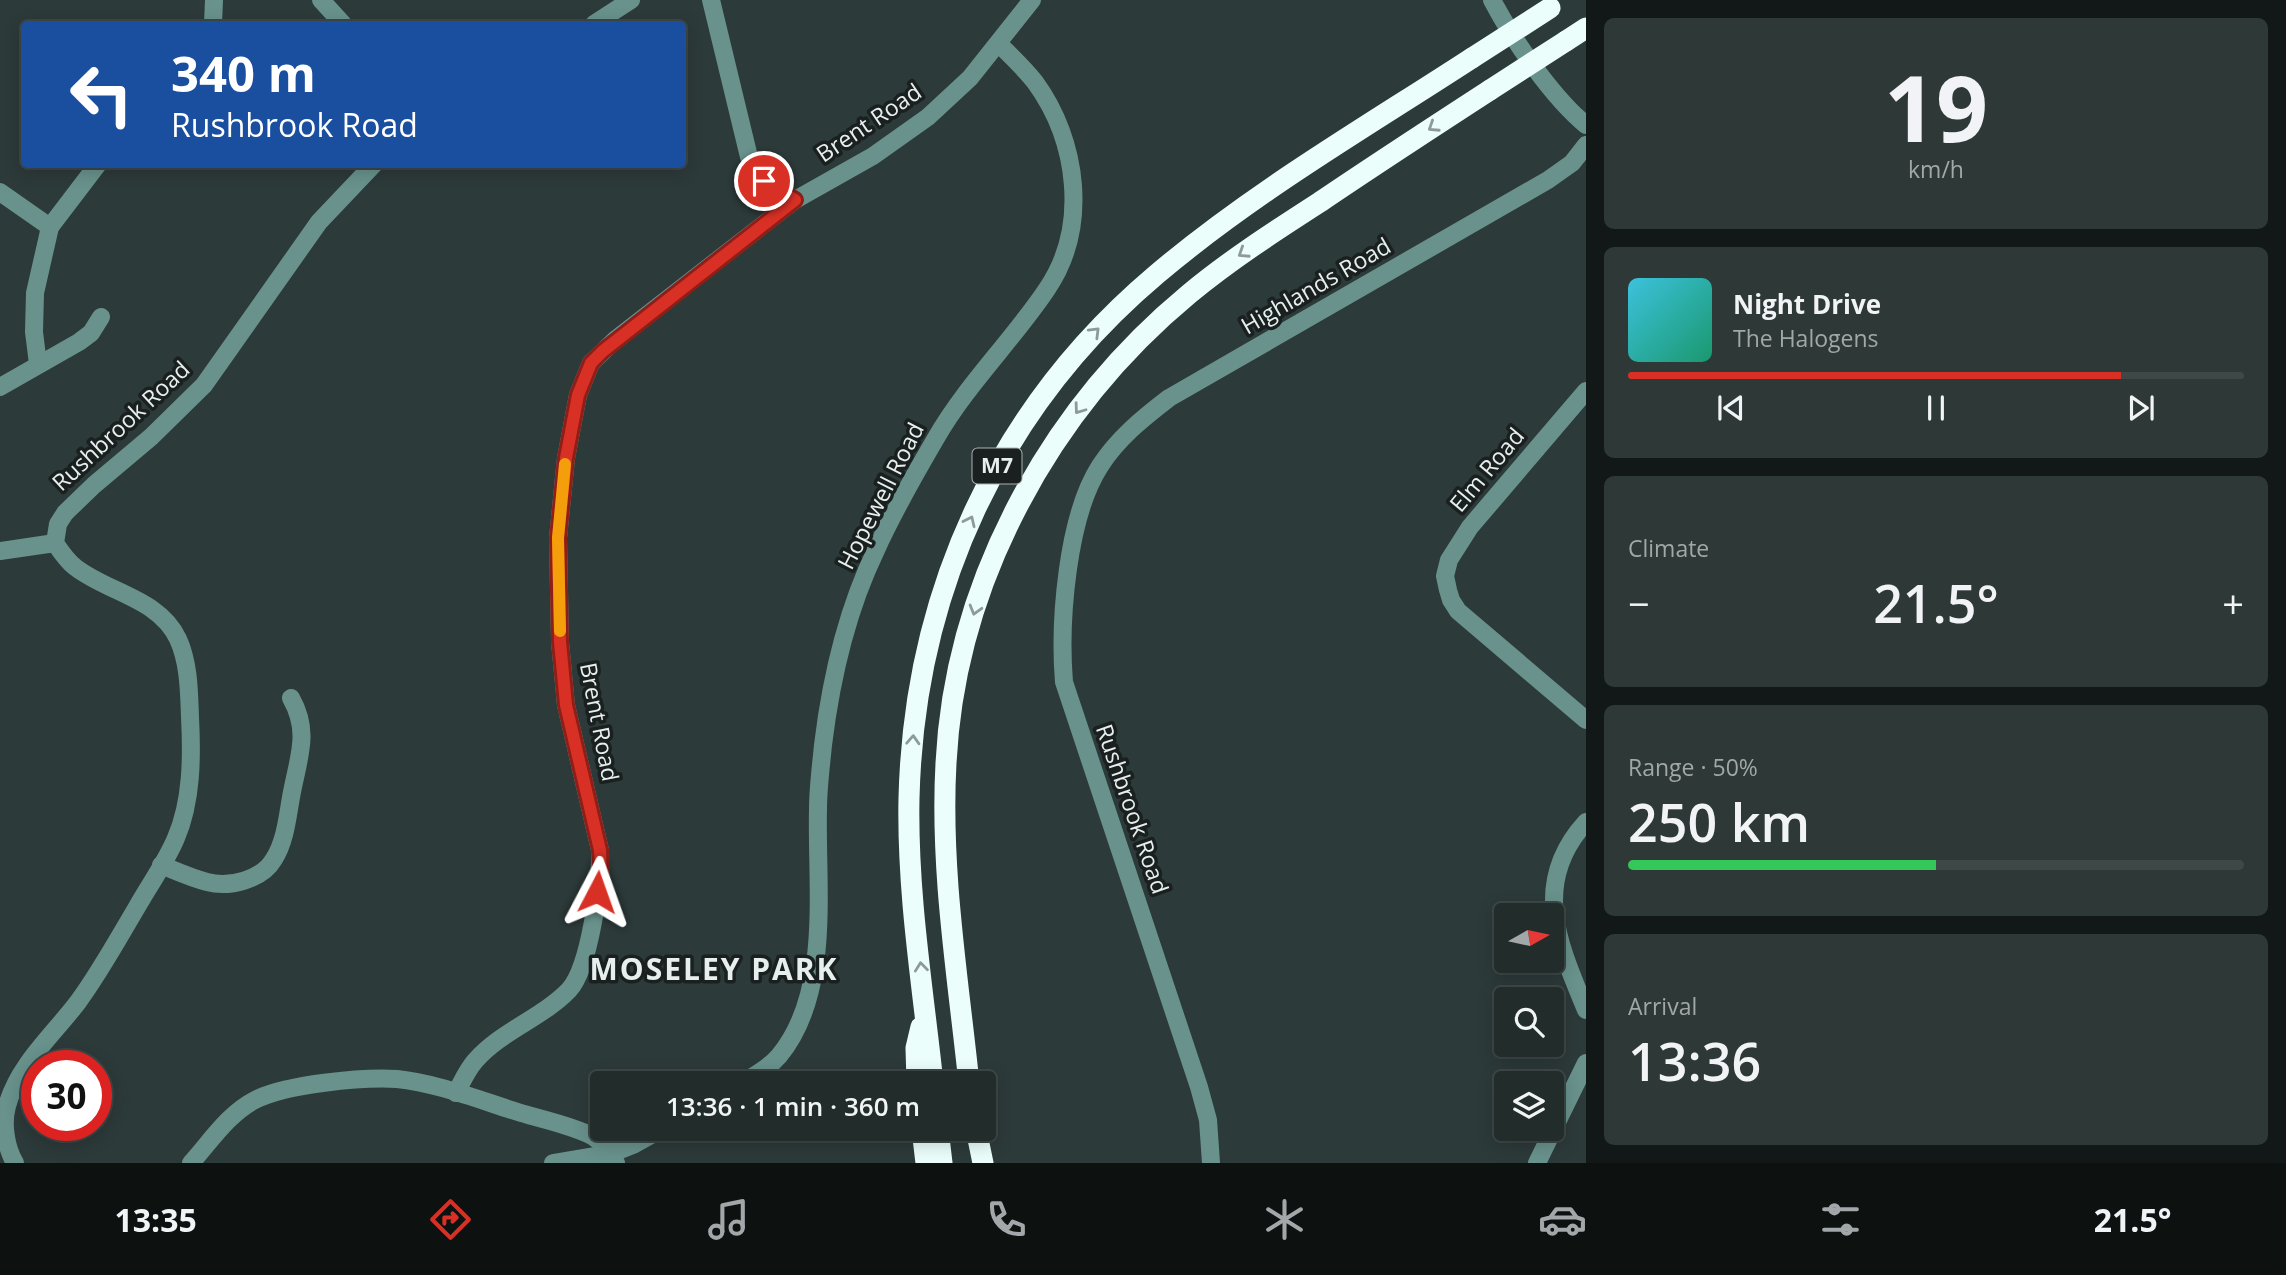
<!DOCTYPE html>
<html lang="en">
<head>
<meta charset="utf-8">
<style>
  :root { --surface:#212c2b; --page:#2d3837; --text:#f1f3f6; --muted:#a2a7a9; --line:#3e4847; --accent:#d93025 }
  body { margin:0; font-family:"Open Sans",sans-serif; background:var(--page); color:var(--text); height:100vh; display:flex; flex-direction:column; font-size:26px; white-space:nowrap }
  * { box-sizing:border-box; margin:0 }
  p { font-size:23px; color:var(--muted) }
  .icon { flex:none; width:38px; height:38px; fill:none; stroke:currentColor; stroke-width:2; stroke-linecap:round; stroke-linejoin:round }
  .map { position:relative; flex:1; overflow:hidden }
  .details { display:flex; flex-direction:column; gap:18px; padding:18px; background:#121818; width:700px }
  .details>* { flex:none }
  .banner { position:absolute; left:21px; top:21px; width:665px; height:147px; border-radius:7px; box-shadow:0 4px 18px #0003,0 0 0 2px var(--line); background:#1a4fa0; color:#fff; overflow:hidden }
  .needle { width:46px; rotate:81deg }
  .buttons { position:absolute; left:1494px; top:903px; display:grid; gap:14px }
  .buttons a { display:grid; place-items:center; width:70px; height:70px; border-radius:7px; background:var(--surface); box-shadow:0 4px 18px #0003,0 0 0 2px var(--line); font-size:35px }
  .speed { position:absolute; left:21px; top:1050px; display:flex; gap:14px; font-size:35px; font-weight:700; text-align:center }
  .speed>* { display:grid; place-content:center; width:91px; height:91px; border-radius:50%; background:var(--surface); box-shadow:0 4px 18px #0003,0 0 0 2px var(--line); line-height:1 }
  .speed .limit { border:10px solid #d22; background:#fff; color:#111 }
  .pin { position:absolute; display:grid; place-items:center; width:60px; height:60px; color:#fff; margin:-30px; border:4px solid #fff; border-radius:50%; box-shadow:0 2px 7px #0007 }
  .me { position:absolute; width:77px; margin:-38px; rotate:4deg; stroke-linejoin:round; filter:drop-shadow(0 0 5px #0008) }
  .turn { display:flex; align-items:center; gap:24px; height:147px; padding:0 35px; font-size:32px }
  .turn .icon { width:91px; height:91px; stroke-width:2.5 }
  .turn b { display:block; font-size:49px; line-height:60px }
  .big { font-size:52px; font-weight:600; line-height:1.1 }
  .details .card { flex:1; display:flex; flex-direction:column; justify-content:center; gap:10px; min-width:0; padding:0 24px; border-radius:10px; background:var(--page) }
  .details .dial { align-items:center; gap:0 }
  .dial b { font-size:91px; line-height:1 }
  .song { display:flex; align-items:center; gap:21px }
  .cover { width:84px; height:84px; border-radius:10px; background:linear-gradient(135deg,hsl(190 70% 55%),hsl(160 70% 35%)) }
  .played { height:7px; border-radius:4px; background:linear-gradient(90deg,var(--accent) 80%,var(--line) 80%) }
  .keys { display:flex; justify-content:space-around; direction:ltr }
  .heat { display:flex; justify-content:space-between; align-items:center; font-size:38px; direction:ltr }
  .charge { height:10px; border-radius:5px; background:linear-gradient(90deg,#34c759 50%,var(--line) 0) }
  .trip { position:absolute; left:590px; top:1071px; width:406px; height:70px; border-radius:7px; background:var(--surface); box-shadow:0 4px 18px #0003,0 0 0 2px var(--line); font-weight:600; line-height:70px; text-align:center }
  .tabs { display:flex; height:112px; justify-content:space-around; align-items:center; background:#0d1211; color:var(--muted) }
  .tabs .icon { width:49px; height:49px }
  .tabs .on { color:var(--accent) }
  .tabs b { font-size:32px; color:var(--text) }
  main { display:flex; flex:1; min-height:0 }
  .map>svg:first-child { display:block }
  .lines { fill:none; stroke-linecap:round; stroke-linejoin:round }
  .minor { stroke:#69928d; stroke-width:18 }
  .highway { stroke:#ebfefc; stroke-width:21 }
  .highway-bridge { stroke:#ebfefc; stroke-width:21 }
  .oneway { stroke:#8d9a99 }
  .route-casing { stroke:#8d1f18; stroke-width:18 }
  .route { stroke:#d93025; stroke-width:12 }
  .slow { stroke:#f59e0b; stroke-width:12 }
  .labels { text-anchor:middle; stroke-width:7; stroke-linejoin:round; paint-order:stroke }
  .shield { fill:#1a201f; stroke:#aab1b0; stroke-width:2 }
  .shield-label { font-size:21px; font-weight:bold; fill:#e7efee }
  .street-label { font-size:23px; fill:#e7efee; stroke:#1a201f }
  .district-label { font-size:30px; font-weight:bold; letter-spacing:2px; fill:#e7efee; stroke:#1a201f }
</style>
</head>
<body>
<main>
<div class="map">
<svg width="1586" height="1163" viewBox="0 0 1586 1163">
  <rect width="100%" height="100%" fill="#2c3a39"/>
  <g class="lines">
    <!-- minor -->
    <g class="minor">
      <path d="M 321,0 L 343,24"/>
      <path d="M 711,0 L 749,157 L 764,181 L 795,200"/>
      <path d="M 1492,0 C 1513,40 1552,97 1586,125"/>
      <path d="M 213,24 L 214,0"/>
      <path d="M 594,24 L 631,0"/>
      <path d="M 0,192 L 50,227"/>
      <path d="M 38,364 L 34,332 L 35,293 L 50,227 L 98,164"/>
      <path d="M 0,387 L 79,342 L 91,333 L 101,317"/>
      <path d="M 1586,391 L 1470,527 L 1449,560 L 1445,576 L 1448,590 L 1451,600 L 1458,611 L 1586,720"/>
      <path d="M 0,551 L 55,543"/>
      <path d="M 1586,822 C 1530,883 1559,945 1586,1010"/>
      <path d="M 161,865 C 176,871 191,878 207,882 C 229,888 262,880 274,859 C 287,839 288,809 293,787 C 300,753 309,730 291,698"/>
      <path d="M 742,1083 C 755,1075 769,1068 779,1056 C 832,992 816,886 818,809 C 818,788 821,766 823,745 C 831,679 847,610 876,550 C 893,512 915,474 936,438 C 967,384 1013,340 1047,289 C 1089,227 1078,141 1035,82 C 1024,68 1011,56 999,44"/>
      <path d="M 456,1093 C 462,1082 467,1070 475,1061 C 501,1031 542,1018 569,990 C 590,967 601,881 600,850 L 566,705 L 560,642 L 558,538 L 566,458 L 578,395 L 591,363 L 616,339 L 795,200 L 873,156 L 928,117 L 970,78 L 1032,0"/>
      <path d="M 15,1163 C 6,1148 2,1124 7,1106 C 18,1065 53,1035 78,1002 C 100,972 118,939 137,907 C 150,884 166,862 176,838 C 192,801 192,756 190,717 C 189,691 189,663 178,639 C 159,598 108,593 75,567 C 67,561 61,552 55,543 L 58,524 L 65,513 L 94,485 L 151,437 L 204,385 L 319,222 L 374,164"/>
      <path d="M 191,1163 C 210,1142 229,1113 255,1100 C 286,1084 362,1077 397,1079 C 437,1083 482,1101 521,1113 C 544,1120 570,1125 592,1136 C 603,1143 611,1151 616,1163"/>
      <path d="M 553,1163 L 612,1153 L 635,1144 L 662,1129"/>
      <path d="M 1211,1163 L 1208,1120 L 1199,1087 L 1064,682 C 1059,622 1067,517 1100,466 C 1118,438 1143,418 1169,398 L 1548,180 L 1572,163 L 1586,145"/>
      <path d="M 1537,1163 L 1586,1063"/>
    </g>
    <!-- highway -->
    <g class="highway">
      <path d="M 1566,41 L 1586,28"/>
      <path d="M 917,1083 L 916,1048 L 921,1027"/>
      <path d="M 933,1083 C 923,989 907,893 909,798 C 914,592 999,407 1157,274 C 1254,192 1366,127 1472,58"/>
      <path d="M 969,1083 C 958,977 940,870 946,763 C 955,582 1050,409 1189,294 C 1230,260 1275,231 1320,202 C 1376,164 1433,127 1490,90"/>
      <path d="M 922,1129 L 926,1163"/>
      <path d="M 938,1129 L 942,1163"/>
      <path d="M 976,1129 L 983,1163"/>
    </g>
    <!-- highway-bridge -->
    <g class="highway-bridge">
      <path d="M 1472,58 L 1550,8"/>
      <path d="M 1490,90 L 1566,41"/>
    </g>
  </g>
  <!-- one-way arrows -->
  <defs><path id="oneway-chevron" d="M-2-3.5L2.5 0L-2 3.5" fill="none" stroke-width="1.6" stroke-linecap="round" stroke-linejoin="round" transform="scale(1.75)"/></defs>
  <g class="oneway">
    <use href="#oneway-chevron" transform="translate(1433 127) rotate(147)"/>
    <use href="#oneway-chevron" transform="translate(1243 253) rotate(147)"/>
    <use href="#oneway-chevron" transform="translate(1095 332) rotate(-45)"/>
    <use href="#oneway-chevron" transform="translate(1079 409) rotate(126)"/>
    <use href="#oneway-chevron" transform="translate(970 521) rotate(-65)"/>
    <use href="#oneway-chevron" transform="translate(975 610) rotate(106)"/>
    <use href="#oneway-chevron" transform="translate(913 740) rotate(-87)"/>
    <use href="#oneway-chevron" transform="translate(921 967) rotate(-96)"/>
  </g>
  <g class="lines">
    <defs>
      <path id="route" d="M 597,892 L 601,870 L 600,850 L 566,705 L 560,642 L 558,538 L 566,458 L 578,395 L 591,363 L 603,351 L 795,200 L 764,181"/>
    </defs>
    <!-- route casing -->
    <use href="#route" class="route-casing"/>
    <!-- route -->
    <use href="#route" class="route"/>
    <!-- slow -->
    <path class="slow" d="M 560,631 L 558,538 L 565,464"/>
  </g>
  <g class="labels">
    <!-- shield labels -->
    <rect class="shield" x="972.5" y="448.5" width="49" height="35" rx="5"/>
    <g class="shield-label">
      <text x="997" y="473">M7</text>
    </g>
    <!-- street labels -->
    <g class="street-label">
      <text transform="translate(869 123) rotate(-34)" y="8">Brent Road</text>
      <text transform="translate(1316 286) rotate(-30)" y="8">Highlands Road</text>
      <text transform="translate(121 426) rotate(-43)" y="8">Rushbrook Road</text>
      <text transform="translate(1487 470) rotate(-50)" y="8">Elm Road</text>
      <text transform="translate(881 496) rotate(-63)" y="8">Hopewell Road</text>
      <text transform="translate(599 722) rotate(79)" y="8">Brent Road</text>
      <text transform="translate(1132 809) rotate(71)" y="8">Rushbrook Road</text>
    </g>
    <!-- district labels -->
    <g class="district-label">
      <text x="714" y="980">MOSELEY PARK</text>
    </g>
  </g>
</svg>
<div class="buttons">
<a><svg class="needle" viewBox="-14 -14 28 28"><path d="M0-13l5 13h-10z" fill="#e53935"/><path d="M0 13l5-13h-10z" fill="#a2a7a9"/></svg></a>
<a><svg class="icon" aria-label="search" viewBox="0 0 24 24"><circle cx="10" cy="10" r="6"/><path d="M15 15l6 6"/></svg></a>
<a><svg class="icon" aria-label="layers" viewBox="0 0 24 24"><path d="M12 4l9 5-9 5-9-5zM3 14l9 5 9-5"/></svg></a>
</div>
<div class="speed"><div class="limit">30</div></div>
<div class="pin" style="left:764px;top:181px;background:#d93025"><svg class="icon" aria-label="arrive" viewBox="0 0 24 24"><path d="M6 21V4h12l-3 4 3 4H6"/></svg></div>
<svg class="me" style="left:597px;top:892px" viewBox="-20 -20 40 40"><path d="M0-17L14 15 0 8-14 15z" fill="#d93025" stroke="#fff" stroke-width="4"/></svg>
<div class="trip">13:36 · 1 min · 360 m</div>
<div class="banner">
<div class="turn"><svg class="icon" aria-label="left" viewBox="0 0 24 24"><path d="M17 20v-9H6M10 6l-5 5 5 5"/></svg><div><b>340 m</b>Rushbrook Road</div></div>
</div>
</div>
<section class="details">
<div class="card dial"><b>19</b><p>km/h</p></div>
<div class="card">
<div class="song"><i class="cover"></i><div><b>Night Drive</b><p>The Halogens</p></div></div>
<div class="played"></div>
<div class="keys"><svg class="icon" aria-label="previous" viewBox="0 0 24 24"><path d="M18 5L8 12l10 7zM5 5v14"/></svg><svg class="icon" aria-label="pause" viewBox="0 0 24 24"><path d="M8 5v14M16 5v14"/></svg><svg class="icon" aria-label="next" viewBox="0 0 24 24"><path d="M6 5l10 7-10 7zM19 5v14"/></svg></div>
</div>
<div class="card"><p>Climate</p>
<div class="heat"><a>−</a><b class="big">21.5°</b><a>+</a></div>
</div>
<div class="card"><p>Range · 50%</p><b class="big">250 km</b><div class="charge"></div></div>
<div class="card"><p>Arrival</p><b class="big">13:36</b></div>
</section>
</main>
<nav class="tabs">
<b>13:35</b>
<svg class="icon on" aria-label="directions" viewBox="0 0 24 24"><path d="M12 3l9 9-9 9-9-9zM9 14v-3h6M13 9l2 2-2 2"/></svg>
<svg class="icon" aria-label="music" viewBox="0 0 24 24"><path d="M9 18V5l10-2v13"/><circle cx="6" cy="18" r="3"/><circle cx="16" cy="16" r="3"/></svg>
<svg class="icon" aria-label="phone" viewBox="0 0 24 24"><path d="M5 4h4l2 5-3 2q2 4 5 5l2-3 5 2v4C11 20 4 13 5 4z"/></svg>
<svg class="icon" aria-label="climate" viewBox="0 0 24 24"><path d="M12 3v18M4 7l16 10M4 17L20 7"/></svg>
<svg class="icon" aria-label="car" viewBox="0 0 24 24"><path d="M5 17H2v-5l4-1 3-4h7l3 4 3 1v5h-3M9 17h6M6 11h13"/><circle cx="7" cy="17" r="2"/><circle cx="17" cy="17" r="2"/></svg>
<svg class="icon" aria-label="filters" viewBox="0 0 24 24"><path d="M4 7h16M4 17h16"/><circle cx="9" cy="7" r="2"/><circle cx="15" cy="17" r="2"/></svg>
<b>21.5°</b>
</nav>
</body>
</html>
